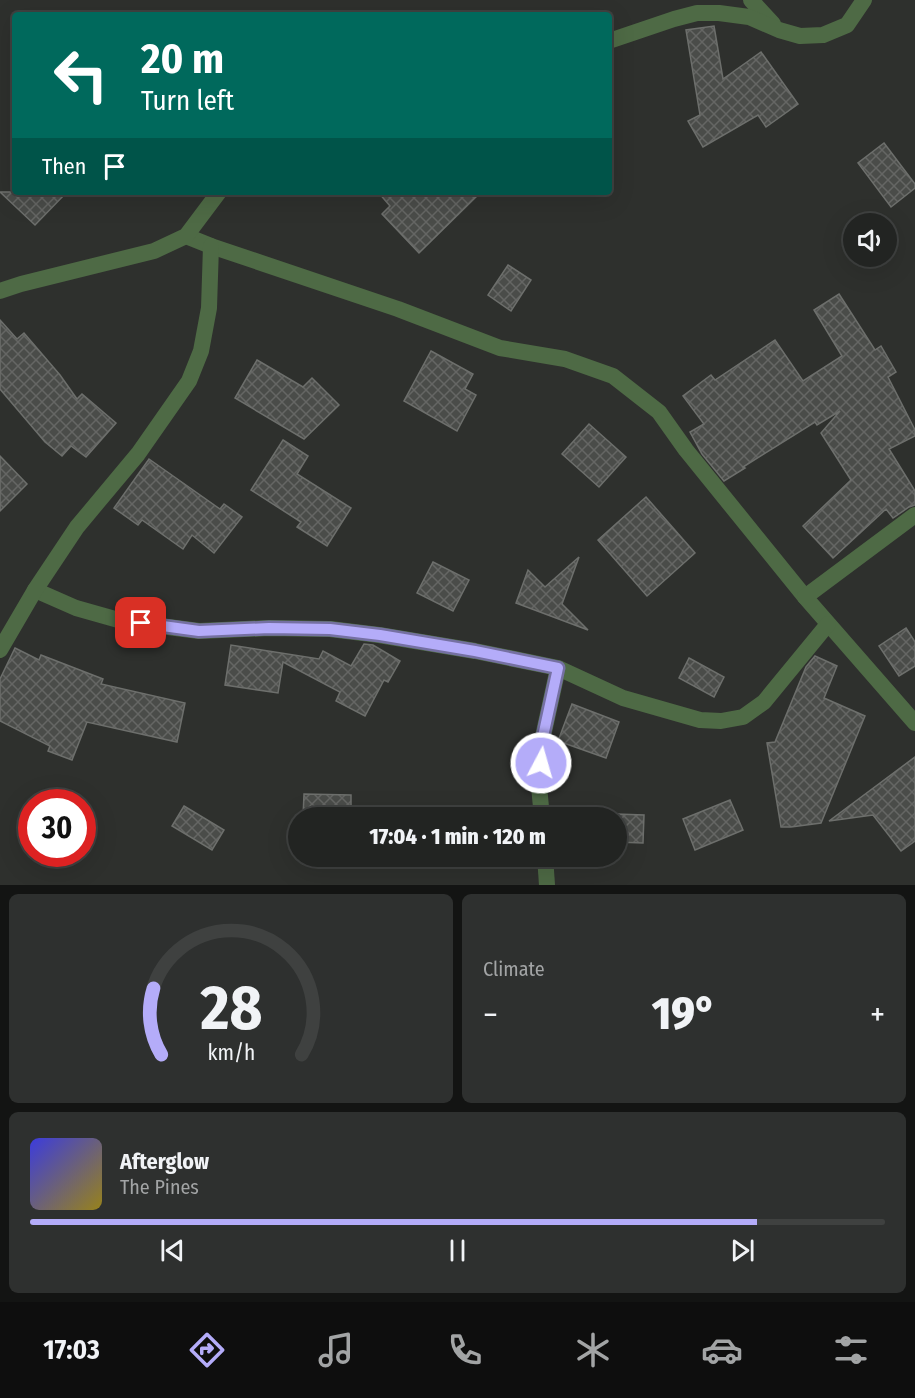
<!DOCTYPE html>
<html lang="en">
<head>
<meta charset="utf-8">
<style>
  :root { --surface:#222422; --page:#2e302f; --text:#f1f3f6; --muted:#a2a4a5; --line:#3f4140; --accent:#b4acf9 }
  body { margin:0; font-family:"Fira Sans Condensed",sans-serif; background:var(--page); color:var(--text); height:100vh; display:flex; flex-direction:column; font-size:22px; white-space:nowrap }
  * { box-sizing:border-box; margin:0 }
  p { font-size:20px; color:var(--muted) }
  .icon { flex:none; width:33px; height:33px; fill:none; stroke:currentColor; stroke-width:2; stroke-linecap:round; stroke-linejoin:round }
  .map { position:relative; height:885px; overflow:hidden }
  .drawer { display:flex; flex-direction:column; gap:9px; padding:9px; background:#131413; flex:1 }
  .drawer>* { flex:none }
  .hud { position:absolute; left:12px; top:12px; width:600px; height:183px; border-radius:6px; box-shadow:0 6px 24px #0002,0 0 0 2px var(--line); background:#00695c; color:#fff; overflow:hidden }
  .fabs { position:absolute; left:843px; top:213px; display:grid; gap:12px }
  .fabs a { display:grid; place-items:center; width:54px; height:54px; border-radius:50%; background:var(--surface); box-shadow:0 6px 24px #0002,0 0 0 2px var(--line); font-size:30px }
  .speed { position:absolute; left:18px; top:789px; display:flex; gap:12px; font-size:30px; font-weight:700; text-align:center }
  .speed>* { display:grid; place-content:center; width:78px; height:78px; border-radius:50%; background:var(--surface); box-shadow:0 6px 24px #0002,0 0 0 2px var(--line); line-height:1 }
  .speed .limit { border:9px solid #d22; background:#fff; color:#111 }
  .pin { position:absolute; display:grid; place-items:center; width:51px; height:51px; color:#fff; margin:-26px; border-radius:12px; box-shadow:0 3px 9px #0006 }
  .me { position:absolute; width:66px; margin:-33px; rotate:6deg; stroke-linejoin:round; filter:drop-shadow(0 0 4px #0008) }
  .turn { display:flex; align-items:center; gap:21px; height:126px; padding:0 30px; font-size:27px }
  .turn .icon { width:78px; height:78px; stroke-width:2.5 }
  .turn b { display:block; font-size:42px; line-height:51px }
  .then { display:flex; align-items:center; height:57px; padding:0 30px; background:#0003; gap:12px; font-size:22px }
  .big { font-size:45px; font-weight:800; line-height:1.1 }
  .drawer .widget { flex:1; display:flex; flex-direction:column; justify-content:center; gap:9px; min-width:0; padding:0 21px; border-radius:9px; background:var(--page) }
  .drawer .dial { align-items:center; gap:0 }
  .dial svg { height:156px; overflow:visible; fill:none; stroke:var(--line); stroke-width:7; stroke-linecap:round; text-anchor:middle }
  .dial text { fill:var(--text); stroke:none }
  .song { display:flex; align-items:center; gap:18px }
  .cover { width:72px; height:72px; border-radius:9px; background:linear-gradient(135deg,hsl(240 70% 55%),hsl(50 70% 35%)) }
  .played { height:6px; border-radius:3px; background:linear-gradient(90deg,var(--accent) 85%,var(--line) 85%) }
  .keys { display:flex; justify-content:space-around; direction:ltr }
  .heat { display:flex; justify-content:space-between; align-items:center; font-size:33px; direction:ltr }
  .drawer .tiles { flex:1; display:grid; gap:9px; grid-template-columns:1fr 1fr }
  .widget:last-child { grid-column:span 2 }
  .trip { position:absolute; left:288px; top:807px; width:339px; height:60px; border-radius:30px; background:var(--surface); box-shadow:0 6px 24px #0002,0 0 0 2px var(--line); font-weight:800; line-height:60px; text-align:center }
  .dock { display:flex; height:96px; justify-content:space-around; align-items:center; background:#0e0e0e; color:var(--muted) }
  .dock .icon { width:42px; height:42px }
  .dock .active { color:var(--accent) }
  .dock b { font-size:27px; color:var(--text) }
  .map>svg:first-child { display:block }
  .building { fill:url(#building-cross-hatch); stroke:#6d6f6c; stroke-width:1.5 }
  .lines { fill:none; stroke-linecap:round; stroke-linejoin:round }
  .minor { stroke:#4e6a45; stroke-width:16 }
  .route-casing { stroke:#7570a2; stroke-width:15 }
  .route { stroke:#b4acf9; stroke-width:10 }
</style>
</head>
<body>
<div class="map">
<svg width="915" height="885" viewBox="0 0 915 885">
  <defs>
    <pattern id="building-cross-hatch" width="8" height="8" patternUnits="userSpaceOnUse" patternTransform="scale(1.5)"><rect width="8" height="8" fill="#4a4c49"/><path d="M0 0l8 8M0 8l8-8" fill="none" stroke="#656664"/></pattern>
  </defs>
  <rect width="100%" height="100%" fill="#2e302d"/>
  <!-- building -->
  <g class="building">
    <path d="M 714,26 L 723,79 L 761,52 L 798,104 L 766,127 L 758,115 L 703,147 L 688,121 L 700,115 L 686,30 Z"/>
    <path d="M 884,143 L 915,184 L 915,188 L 891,207 L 858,163 Z"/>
    <path d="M 0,192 L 67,192 L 35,225 Z"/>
    <path d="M 378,192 L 481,192 L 419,253 L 382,214 L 390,206 Z"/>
    <path d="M 508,265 L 531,280 L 511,311 L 488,295 Z"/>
    <path d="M 839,294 L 875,350 L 881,346 L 896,372 L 888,377 L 915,430 L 915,436 L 889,449 L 915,491 L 915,505 L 909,507 L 893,518 L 886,509 L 833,558 L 803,526 L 851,480 L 821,433 L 840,411 L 817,425 L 815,422 L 743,467 L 745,468 L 724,481 L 702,454 L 690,432 L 704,424 L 683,396 L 711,375 L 715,380 L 775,340 L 803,381 L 842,356 L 814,310 Z"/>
    <path d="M 0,320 L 17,339 L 24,333 L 60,375 L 77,399 L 82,394 L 116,423 L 86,457 L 71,446 L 62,456 L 45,442 L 0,389 Z"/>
    <path d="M 431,351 L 473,374 L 465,389 L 476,395 L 457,431 L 404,401 Z"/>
    <path d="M 257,360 L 303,387 L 312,378 L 339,405 L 304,439 L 235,398 Z"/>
    <path d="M 589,424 L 626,457 L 599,487 L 562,454 Z"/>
    <path d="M 283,440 L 308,456 L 297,474 L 351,508 L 327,546 L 297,527 L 301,522 L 251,490 Z"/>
    <path d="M 0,456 L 27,484 L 0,511 Z"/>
    <path d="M 149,459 L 220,509 L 224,504 L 242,517 L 214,553 L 192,535 L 183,549 L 142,520 L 138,525 L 114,508 Z"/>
    <path d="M 646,497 L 695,553 L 647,596 L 598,540 Z"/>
    <path d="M 579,557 L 562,604 L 588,630 L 516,603 L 528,570 L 545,587 Z"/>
    <path d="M 433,562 L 469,580 L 453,611 L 417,593 Z"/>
    <path d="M 906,628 L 915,642 L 915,666 L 899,676 L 879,646 Z"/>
    <path d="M 364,644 L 373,645 L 400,661 L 388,682 L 384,680 L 365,716 L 336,701 L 340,692 L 283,662 L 278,693 L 225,685 L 231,645 L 319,659 L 323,651 L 351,666 Z"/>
    <path d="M 15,648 L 39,660 L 41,655 L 103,679 L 101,684 L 185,703 L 177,742 L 87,722 L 72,760 L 48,751 L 50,746 L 0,721 L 0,679 Z"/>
    <path d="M 815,656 L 837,666 L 824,698 L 865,716 L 821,823 L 791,827 L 781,827 L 767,743 L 775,742 L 806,667 Z"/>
    <path d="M 689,658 L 724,677 L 714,697 L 679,678 Z"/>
    <path d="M 572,704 L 619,722 L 606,758 L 558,741 Z"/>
    <path d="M 915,757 L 915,841 L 901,851 L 873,815 L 829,821 Z"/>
    <path d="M 304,794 L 351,795 L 351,818 L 303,818 Z"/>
    <path d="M 730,800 L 743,830 L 695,850 L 683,819 Z"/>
    <path d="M 184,806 L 224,830 L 212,850 L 172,826 Z"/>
    <path d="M 616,814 L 644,815 L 643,843 L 616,842 Z"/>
    <path d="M 303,856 L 350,856 L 350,865 L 303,864 Z"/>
  </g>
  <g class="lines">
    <!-- minor -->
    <g class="minor">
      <path d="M 751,0 L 773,24"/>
      <path d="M 609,41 L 674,19 L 697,13 L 719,13 L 749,17 L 779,30 L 800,36 L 823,35 L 847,25 L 864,0"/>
      <path d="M 186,236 L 211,246 L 398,309 L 500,348 L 565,359 L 613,376 L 659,412 L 686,450 L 805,597"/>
      <path d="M 0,291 L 21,284 L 154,251 L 186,236 L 219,192"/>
      <path d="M 915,515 L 805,597 L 915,723"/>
      <path d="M 35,590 L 76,608 L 122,621 L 199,631 L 269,628 L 330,629 L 379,635 L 475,651 L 558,668 L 623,698 L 700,720 L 721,721 L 743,717 L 764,702 L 828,624"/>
      <path d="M 0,650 L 35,590 L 77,527 L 138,454 L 189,381 L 201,351 L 209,308 L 211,246"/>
      <path d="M 542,818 L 539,786 L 542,741 L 558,668"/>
      <path d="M 545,856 L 547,885"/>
    </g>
  </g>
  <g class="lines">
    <defs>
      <path id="route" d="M 141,623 L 199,631 L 269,628 L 330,629 L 380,635 L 475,651 L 558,668 L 542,741 L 541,763"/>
    </defs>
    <!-- route casing -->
    <use href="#route" class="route-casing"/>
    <!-- route -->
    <use href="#route" class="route"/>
  </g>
</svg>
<div class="fabs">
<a><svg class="icon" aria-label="sound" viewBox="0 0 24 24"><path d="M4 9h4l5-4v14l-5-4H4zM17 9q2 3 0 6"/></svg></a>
</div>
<div class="speed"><div class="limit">30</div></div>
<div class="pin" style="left:141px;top:623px;background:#d93025"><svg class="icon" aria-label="arrive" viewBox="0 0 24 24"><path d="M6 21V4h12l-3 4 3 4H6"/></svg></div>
<svg class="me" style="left:541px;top:763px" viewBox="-20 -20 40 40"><circle r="17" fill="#b4acf9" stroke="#fff" stroke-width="3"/><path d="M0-11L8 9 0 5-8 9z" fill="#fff"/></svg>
<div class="trip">17:04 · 1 min · 120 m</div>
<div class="hud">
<div class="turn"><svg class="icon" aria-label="left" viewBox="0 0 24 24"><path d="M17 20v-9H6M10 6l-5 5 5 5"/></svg><div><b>20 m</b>Turn left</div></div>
<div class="then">Then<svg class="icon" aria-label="arrive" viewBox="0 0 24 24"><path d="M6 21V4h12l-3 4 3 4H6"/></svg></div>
</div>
</div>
<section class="drawer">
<div class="tiles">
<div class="widget dial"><svg viewBox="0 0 100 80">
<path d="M14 69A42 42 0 1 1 86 69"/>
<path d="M14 69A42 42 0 0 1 10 35" stroke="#b4acf9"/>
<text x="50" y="56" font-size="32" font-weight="700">28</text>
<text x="50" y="72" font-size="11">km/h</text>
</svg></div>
<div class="widget"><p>Climate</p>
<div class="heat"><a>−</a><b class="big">19°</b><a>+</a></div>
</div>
<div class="widget">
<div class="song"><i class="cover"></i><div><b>Afterglow</b><p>The Pines</p></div></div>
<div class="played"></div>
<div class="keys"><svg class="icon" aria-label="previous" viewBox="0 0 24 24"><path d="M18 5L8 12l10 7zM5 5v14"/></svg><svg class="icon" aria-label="pause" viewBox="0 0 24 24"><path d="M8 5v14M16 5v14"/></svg><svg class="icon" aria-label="next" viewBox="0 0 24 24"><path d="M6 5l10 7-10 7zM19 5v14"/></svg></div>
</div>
</div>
</section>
<nav class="dock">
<b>17:03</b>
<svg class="icon active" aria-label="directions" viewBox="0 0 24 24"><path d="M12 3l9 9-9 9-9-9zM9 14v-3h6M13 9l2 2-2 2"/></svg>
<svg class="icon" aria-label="music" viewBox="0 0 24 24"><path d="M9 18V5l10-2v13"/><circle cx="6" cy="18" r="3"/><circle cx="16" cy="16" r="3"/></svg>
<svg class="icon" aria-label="phone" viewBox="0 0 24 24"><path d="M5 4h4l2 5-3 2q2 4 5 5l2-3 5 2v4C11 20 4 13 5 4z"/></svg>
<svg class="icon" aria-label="climate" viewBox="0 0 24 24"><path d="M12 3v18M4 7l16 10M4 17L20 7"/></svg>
<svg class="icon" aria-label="car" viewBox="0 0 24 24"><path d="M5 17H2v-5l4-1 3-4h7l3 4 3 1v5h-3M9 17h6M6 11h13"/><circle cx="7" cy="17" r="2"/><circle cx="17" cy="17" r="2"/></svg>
<svg class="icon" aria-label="filters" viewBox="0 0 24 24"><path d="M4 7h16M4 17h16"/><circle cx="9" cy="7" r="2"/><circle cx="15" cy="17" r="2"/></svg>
</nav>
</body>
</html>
